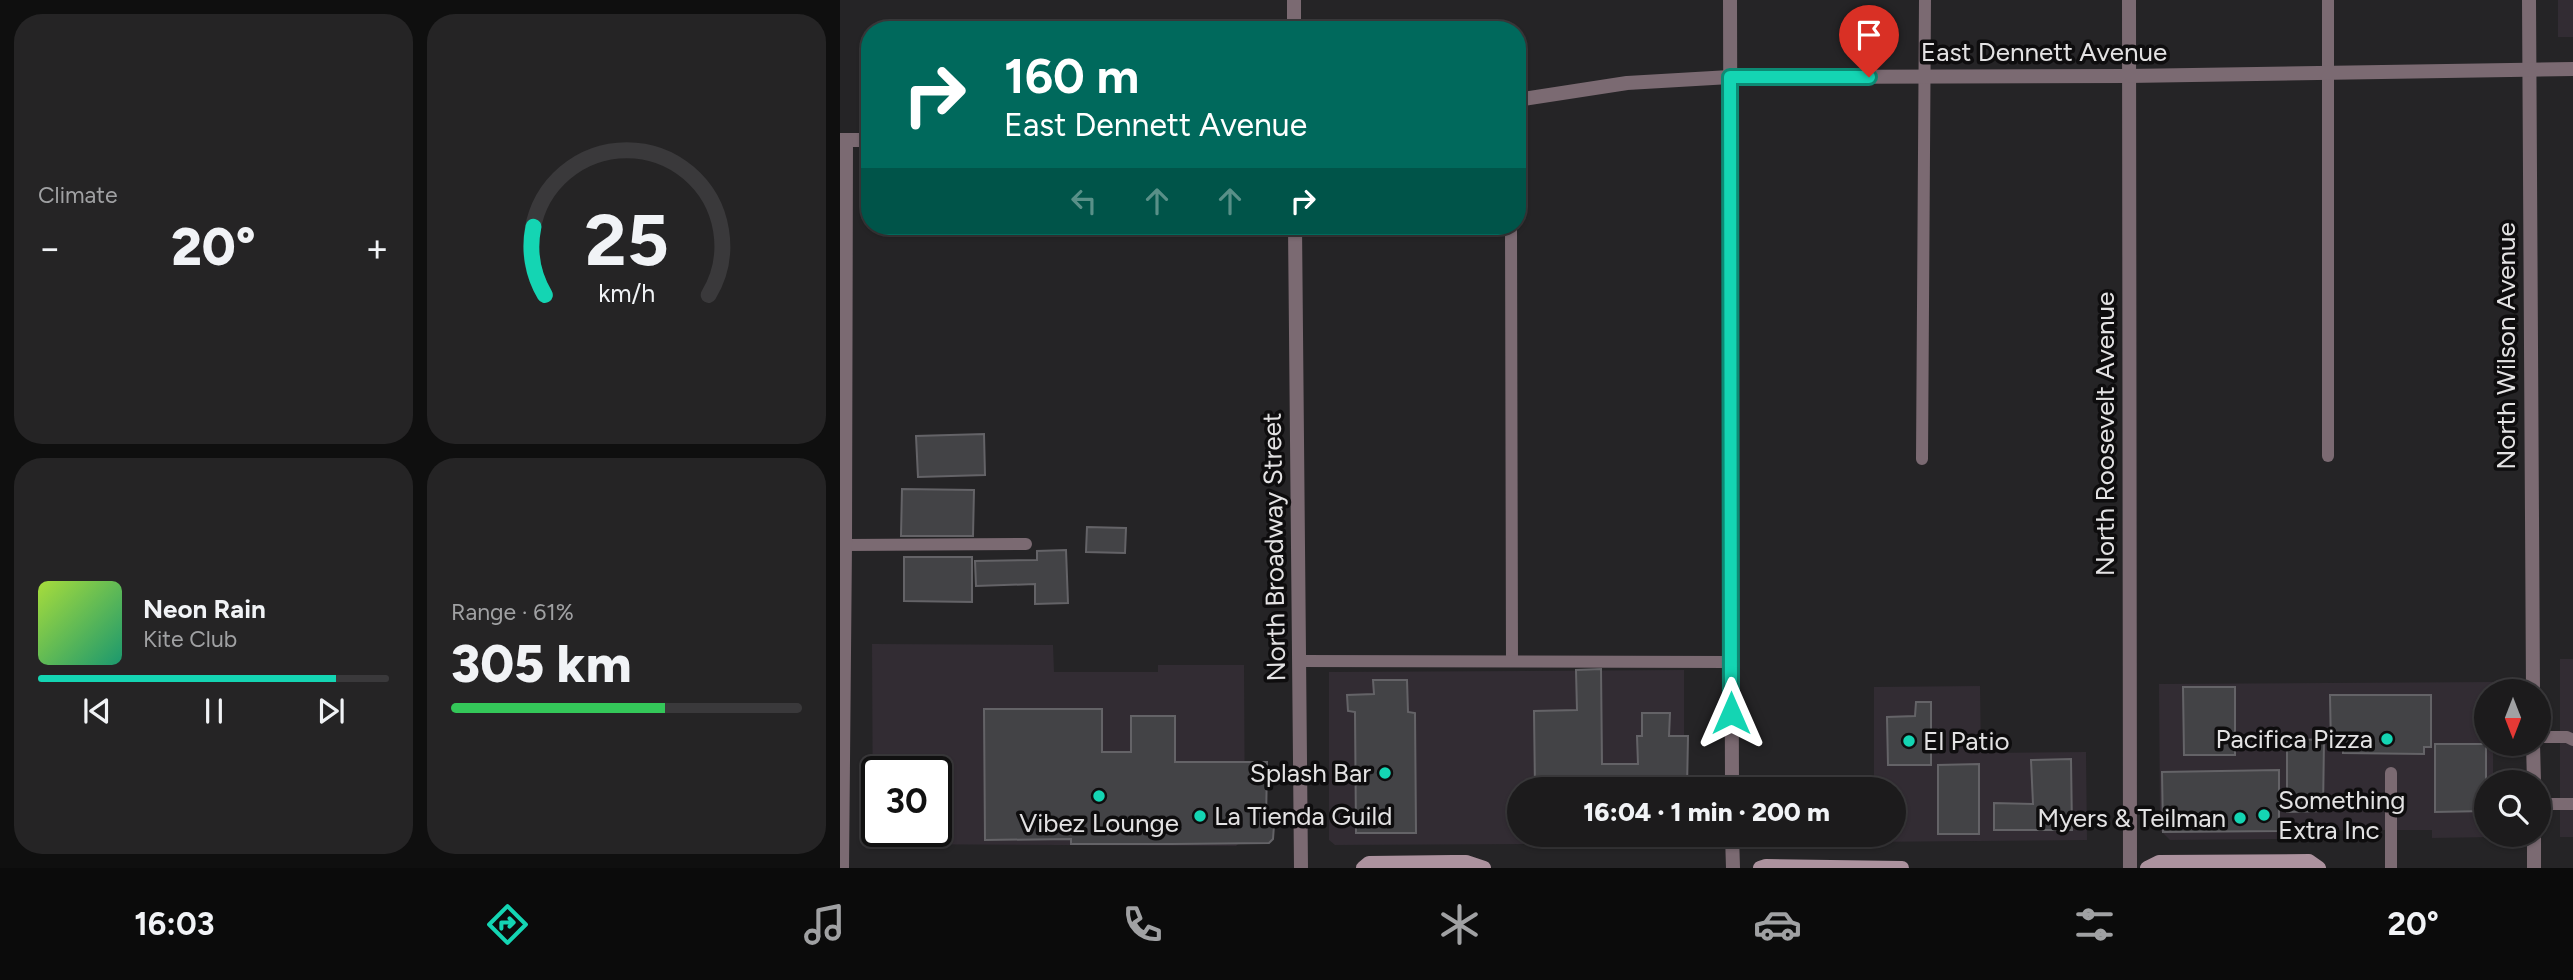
<!DOCTYPE html>
<html lang="en">
<head>
<meta charset="utf-8">
<style>
  :root { --surface:#1c1b1c; --page:#252425; --text:#f1f3f6; --muted:#a0a1a3; --line:#3a393b; --accent:#14d5b3 }
  body { margin:0; font-family:Figtree,sans-serif; background:var(--page); color:var(--text); height:100vh; display:flex; flex-direction:column; font-size:26px; white-space:nowrap }
  * { box-sizing:border-box; margin:0 }
  p { font-size:23px; color:var(--muted) }
  .icon { flex:none; width:38px; height:38px; fill:none; stroke:currentColor; stroke-width:2; stroke-linecap:round; stroke-linejoin:round }
  .map { position:relative; flex:1; overflow:hidden }
  .sheet { display:flex; flex-direction:column; gap:14px; padding:14px; background:#0f0f0f; width:840px }
  .sheet>* { flex:none }
  .hud { position:absolute; left:21px; top:21px; width:665px; height:214px; border-radius:28px; box-shadow:0 2px 5px #0004,0 0 0 2px var(--line); background:#00695c; color:#fff; overflow:hidden }
  .needle { width:46px; rotate:180deg }
  .fabs { position:absolute; left:1634px; top:679px; display:grid; gap:14px }
  .fabs a { display:grid; place-items:center; width:77px; height:77px; border-radius:50%; background:var(--surface); box-shadow:0 2px 5px #0004,0 0 0 2px var(--line); font-size:35px }
  .speed { position:absolute; left:21px; top:756px; display:flex; gap:14px; font-size:35px; font-weight:700; text-align:center }
  .speed>* { display:grid; place-content:center; width:91px; height:91px; border-radius:50%; background:var(--surface); box-shadow:0 2px 5px #0004,0 0 0 2px var(--line); line-height:1 }
  .speed .limit { border:4px solid #111; border-radius:10px; background:#fff; color:#111 }
  .pin { position:absolute; display:grid; place-items:center; width:60px; height:60px; color:#fff; margin:-72px -30px; border-radius:50% 50% 50% 0; rotate:-45deg; box-shadow:0 0 7px #0007 }
  .pin .icon { rotate:45deg }
  .me { position:absolute; width:77px; margin:-38px; rotate:0deg; stroke-linejoin:round; filter:drop-shadow(0 0 5px #0008) }
  .turn { display:flex; align-items:center; gap:24px; height:147px; padding:0 28px; font-size:32px }
  .turn .icon { width:91px; height:91px; stroke-width:2.5 }
  .turn b { display:block; font-size:49px; line-height:60px }
  .lanes { display:flex; align-items:center; height:66px; padding:0 28px; background:#0003; justify-content:center; gap:35px; direction:ltr }
  .lanes .off { opacity:.35 }
  .big { font-size:52px; font-weight:800; line-height:1.1 }
  .sheet .tile { flex:1; display:flex; flex-direction:column; justify-content:center; gap:10px; min-width:0; padding:0 24px; border-radius:28px; background:var(--page) }
  .sheet .dial { align-items:center; gap:0 }
  .dial svg { height:182px; overflow:visible; fill:none; stroke:var(--line); stroke-width:7; stroke-linecap:round; text-anchor:middle }
  .dial text { fill:var(--text); stroke:none }
  .song { display:flex; align-items:center; gap:21px }
  .cover { width:84px; height:84px; border-radius:10px; background:linear-gradient(135deg,hsl(80 70% 55%),hsl(160 70% 35%)) }
  .played { height:7px; border-radius:4px; background:linear-gradient(90deg,var(--accent) 85%,var(--line) 85%) }
  .keys { display:flex; justify-content:space-around; direction:ltr }
  .heat { display:flex; justify-content:space-between; align-items:center; font-size:38px; direction:ltr }
  .charge { height:10px; border-radius:5px; background:linear-gradient(90deg,#34c759 61%,var(--line) 0) }
  .sheet .tiles { flex:1; display:grid; gap:14px; grid-template-columns:repeat(2,1fr) }
  .trip { position:absolute; left:667px; top:777px; width:399px; height:70px; border-radius:35px; background:var(--surface); box-shadow:0 2px 5px #0004,0 0 0 2px var(--line); font-weight:800; line-height:70px; text-align:center }
  .tab-bar { display:flex; height:112px; justify-content:space-around; align-items:center; background:#0b0b0b; color:var(--muted) }
  .tab-bar .icon { width:49px; height:49px }
  .tab-bar .selected { color:var(--accent) }
  .tab-bar b { font-size:32px; color:var(--text) }
  main { display:flex; flex:1; min-height:0 }
  .map>svg:first-child { display:block }
  .built { fill:#322c33; fill-rule:evenodd }
  .building { fill:#434346; stroke:#646367; stroke-width:2 }
  .lines { fill:none; stroke-linecap:round; stroke-linejoin:round }
  .lane { stroke:#7b6a72; stroke-width:12 }
  .street { stroke:#7b6a72; stroke-width:14 }
  .secondary { stroke:#ac929e; stroke-width:14 }
  .route-casing { stroke:#0d8a74; stroke-width:18 }
  .route { stroke:#14d5b3; stroke-width:12 }
  .poi-dot { fill:#14d5b3; stroke:#0e0d0e; stroke-width:2.5 }
  .labels { text-anchor:middle; stroke-width:7; stroke-linejoin:round; paint-order:stroke }
  .street-label { font-size:26px; fill:#e3e2e3; stroke:#0e0d0e }
  .poi-label { font-size:26px; fill:#e3e2e3; stroke:#0e0d0e; text-anchor:end }
</style>
</head>
<body>
<main>
<section class="sheet">
<div class="tiles">
<div class="tile"><p>Climate</p>
<div class="heat"><a>−</a><b class="big">20°</b><a>+</a></div>
</div>
<div class="tile dial"><svg viewBox="0 0 100 80">
<path d="M14 69A42 42 0 1 1 86 69"/>
<path d="M14 69A42 42 0 0 1 9 39" stroke="#14d5b3"/>
<text x="50" y="56" font-size="32" font-weight="700">25</text>
<text x="50" y="72" font-size="11">km/h</text>
</svg></div>
<div class="tile">
<div class="song"><i class="cover"></i><div><b>Neon Rain</b><p>Kite Club</p></div></div>
<div class="played"></div>
<div class="keys"><svg class="icon" aria-label="previous" viewBox="0 0 24 24"><path d="M18 5L8 12l10 7zM5 5v14"/></svg><svg class="icon" aria-label="pause" viewBox="0 0 24 24"><path d="M8 5v14M16 5v14"/></svg><svg class="icon" aria-label="next" viewBox="0 0 24 24"><path d="M6 5l10 7-10 7zM19 5v14"/></svg></div>
</div>
<div class="tile"><p>Range · 61%</p><b class="big">305 km</b><div class="charge"></div></div>
</div>
</section>
<div class="map">
<svg width="1733" height="868" viewBox="0 0 1733 868">
  <rect width="100%" height="100%" fill="#252426"/>
  <!-- built -->
  <g class="built">
    <rect x="1718" y="0" width="15" height="37"/>
    <path d="M 32,644 L 213,645 L 214,672 L 318,672 L 318,665 L 404,665 L 405,838 L 396,846 L 33,844 ZM 37,772 L 96,772 L 96,831 L 37,831 Z"/>
    <rect x="1720" y="659" width="13" height="178"/>
    <path d="M 844,670 L 844,789 L 679,789 L 679,835 L 844,835 L 844,843 L 495,845 L 489,840 L 489,672 Z"/>
    <path d="M 1653,682 L 1653,691 L 1647,691 L 1647,744 L 1653,744 L 1653,782 L 1647,782 L 1647,835 L 1653,835 L 1653,837 L 1592,838 L 1592,830 L 1562,830 L 1441,831 L 1441,839 L 1330,840 L 1320,830 L 1319,684 Z"/>
    <path d="M 1140,686 L 1141,753 L 1246,752 L 1247,840 L 923,843 L 915,835 L 1054,835 L 1054,789 L 1034,789 L 1034,687 Z"/>
  </g>
  <!-- building -->
  <g class="building">
    <path d="M 144,434 L 145,475 L 78,477 L 76,436 Z"/>
    <path d="M 62,489 L 134,490 L 133,536 L 61,536 Z"/>
    <path d="M 247,527 L 286,528 L 285,553 L 246,552 Z"/>
    <path d="M 226,550 L 228,603 L 195,604 L 195,584 L 136,586 L 135,561 L 197,560 L 197,551 Z"/>
    <path d="M 64,557 L 132,557 L 132,602 L 64,601 Z"/>
    <path d="M 761,669 L 762,764 L 798,764 L 797,736 L 802,736 L 802,713 L 830,713 L 829,736 L 848,736 L 847,789 L 695,789 L 694,711 L 737,710 L 736,670 Z"/>
    <path d="M 533,680 L 567,680 L 568,712 L 575,713 L 576,833 L 516,833 L 515,712 L 508,711 L 507,695 L 534,694 Z"/>
    <path d="M 1343,687 L 1395,687 L 1395,755 L 1344,755 Z"/>
    <path d="M 1490,695 L 1591,695 L 1591,747 L 1584,747 L 1584,754 L 1503,753 L 1503,747 L 1491,747 Z"/>
    <path d="M 1076,702 L 1091,702 L 1091,765 L 1048,765 L 1047,717 L 1075,716 Z"/>
    <path d="M 144,709 L 262,709 L 262,752 L 291,752 L 291,716 L 335,716 L 335,762 L 427,762 L 426,825 L 434,825 L 433,839 L 429,843 L 333,844 L 231,844 L 231,839 L 145,840 Z"/>
    <path d="M 1447,739 L 1484,740 L 1483,811 L 1447,812 Z"/>
    <path d="M 1595,744 L 1646,744 L 1646,811 L 1595,812 Z"/>
    <path d="M 1231,759 L 1232,830 L 1154,830 L 1154,803 L 1193,804 L 1191,760 Z"/>
    <path d="M 1139,764 L 1139,834 L 1098,834 L 1098,765 Z"/>
    <path d="M 1439,770 L 1439,831 L 1323,832 L 1322,772 Z"/>
    <rect x="690" y="835" width="71" height="5"/>
  </g>
  <g class="lines">
    <!-- lane -->
    <g class="lane">
      <path d="M 671,226 L 672,661"/>
      <path d="M 1488,456 L 1488,0"/>
      <path d="M 1082,459 L 1085,0"/>
      <path d="M 5,545 L 186,544"/>
      <path d="M 460,661 L 891,662"/>
      <path d="M 1699,737 L 1727,737 L 1733,740"/>
      <path d="M 1699,804 L 1733,804"/>
      <path d="M 1551,868 L 1551,773"/>
    </g>
    <!-- street -->
    <g class="street">
      <path d="M 454,0 L 454,30"/>
      <path d="M 890,0 L 892,789"/>
      <path d="M 1289,0 L 1290,868"/>
      <path d="M 1689,0 L 1693,691"/>
      <path d="M 677,100 L 787,83 L 890,77 L 1288,76 L 1733,69"/>
      <path d="M 0,140 L 30,140"/>
      <path d="M 455,226 L 461,868"/>
      <path d="M 1693,744 L 1694,782"/>
      <path d="M 892,835 L 893,868"/>
      <path d="M 1694,835 L 1694,868"/>
      <path d="M 2,868 L 5,545 L 6,140"/>
    </g>
    <!-- secondary -->
    <g class="secondary">
      <path d="M 523,868 L 529,863 L 613,862 L 626,862 L 644,868"/>
      <path d="M 920,868 L 926,866 L 1062,868"/>
      <path d="M 1307,868 L 1319,862 L 1469,861 L 1479,868"/>
    </g>
  </g>
  <g class="lines">
    <defs>
      <path id="route" d="M 891,713 L 890,77 L 1029,77"/>
    </defs>
    <!-- route casing -->
    <use href="#route" class="route-casing"/>
    <!-- route -->
    <use href="#route" class="route"/>
  </g>
  <!-- markers -->
  <g class="poi-dot">
    <circle cx="1547" cy="739" r="7"/>
    <circle cx="1069" cy="741" r="7"/>
    <circle cx="545" cy="773" r="7"/>
    <circle cx="259" cy="796" r="7"/>
    <circle cx="1424" cy="815" r="7"/>
    <circle cx="360" cy="816" r="7"/>
    <circle cx="1400" cy="818" r="7"/>
  </g>
  <g class="labels">
    <!-- street labels -->
    <g class="street-label">
      <text x="1204" y="61">East Dennett Avenue</text>
      <text transform="translate(1666 346) rotate(-90)" y="9">North Wilson Avenue</text>
      <text transform="translate(1265 434) rotate(-90)" y="9">North Roosevelt Avenue</text>
      <text transform="translate(434 547) rotate(-91)" y="9">North Broadway Street</text>
    </g>
    <!-- poi labels -->
    <g class="poi-label">
      <text x="1533" y="748">Pacifica Pizza</text>
      <text x="1083" y="750" text-anchor="start">El Patio</text>
      <text x="531" y="782">Splash Bar</text>
      <text x="1438" y="809" text-anchor="start">Something<tspan x="1438" dy="30">Extra Inc</tspan></text>
      <text x="374" y="825" text-anchor="start">La Tienda Guild</text>
      <text x="1386" y="827">Myers &amp; Teilman</text>
      <text x="259" y="832" text-anchor="middle">Vibez Lounge</text>
    </g>
  </g>
</svg>
<div class="fabs">
<a><svg class="needle" viewBox="-14 -14 28 28"><path d="M0-13l5 13h-10z" fill="#e53935"/><path d="M0 13l5-13h-10z" fill="#a0a1a3"/></svg></a>
<a><svg class="icon" aria-label="search" viewBox="0 0 24 24"><circle cx="10" cy="10" r="6"/><path d="M15 15l6 6"/></svg></a>
</div>
<div class="speed"><div class="limit">30</div></div>
<div class="pin" style="left:1029px;top:77px;background:#d93025"><svg class="icon" aria-label="arrive" viewBox="0 0 24 24"><path d="M6 21V4h12l-3 4 3 4H6"/></svg></div>
<svg class="me" style="left:891px;top:713px" viewBox="-20 -20 40 40"><path d="M0-17L14 15 0 8-14 15z" fill="#14d5b3" stroke="#fff" stroke-width="4"/></svg>
<div class="trip">16:04 · 1 min · 200 m</div>
<div class="hud">
<div class="turn"><svg class="icon" aria-label="right" viewBox="0 0 24 24"><path d="M7 20v-9h11M14 6l5 5-5 5"/></svg><div><b>160 m</b>East Dennett Avenue</div></div>
<div class="lanes"><svg class="icon off" aria-label="left" viewBox="0 0 24 24"><path d="M17 20v-9H6M10 6l-5 5 5 5"/></svg><svg class="icon off" aria-label="ahead" viewBox="0 0 24 24"><path d="M12 20V5M6 11l6-6 6 6"/></svg><svg class="icon off" aria-label="ahead" viewBox="0 0 24 24"><path d="M12 20V5M6 11l6-6 6 6"/></svg><svg class="icon" aria-label="right" viewBox="0 0 24 24"><path d="M7 20v-9h11M14 6l5 5-5 5"/></svg></div>
</div>
</div>
</main>
<nav class="tab-bar">
<b>16:03</b>
<svg class="icon selected" aria-label="directions" viewBox="0 0 24 24"><path d="M12 3l9 9-9 9-9-9zM9 14v-3h6M13 9l2 2-2 2"/></svg>
<svg class="icon" aria-label="music" viewBox="0 0 24 24"><path d="M9 18V5l10-2v13"/><circle cx="6" cy="18" r="3"/><circle cx="16" cy="16" r="3"/></svg>
<svg class="icon" aria-label="phone" viewBox="0 0 24 24"><path d="M5 4h4l2 5-3 2q2 4 5 5l2-3 5 2v4C11 20 4 13 5 4z"/></svg>
<svg class="icon" aria-label="climate" viewBox="0 0 24 24"><path d="M12 3v18M4 7l16 10M4 17L20 7"/></svg>
<svg class="icon" aria-label="car" viewBox="0 0 24 24"><path d="M5 17H2v-5l4-1 3-4h7l3 4 3 1v5h-3M9 17h6M6 11h13"/><circle cx="7" cy="17" r="2"/><circle cx="17" cy="17" r="2"/></svg>
<svg class="icon" aria-label="filters" viewBox="0 0 24 24"><path d="M4 7h16M4 17h16"/><circle cx="9" cy="7" r="2"/><circle cx="15" cy="17" r="2"/></svg>
<b>20°</b>
</nav>
</body>
</html>
